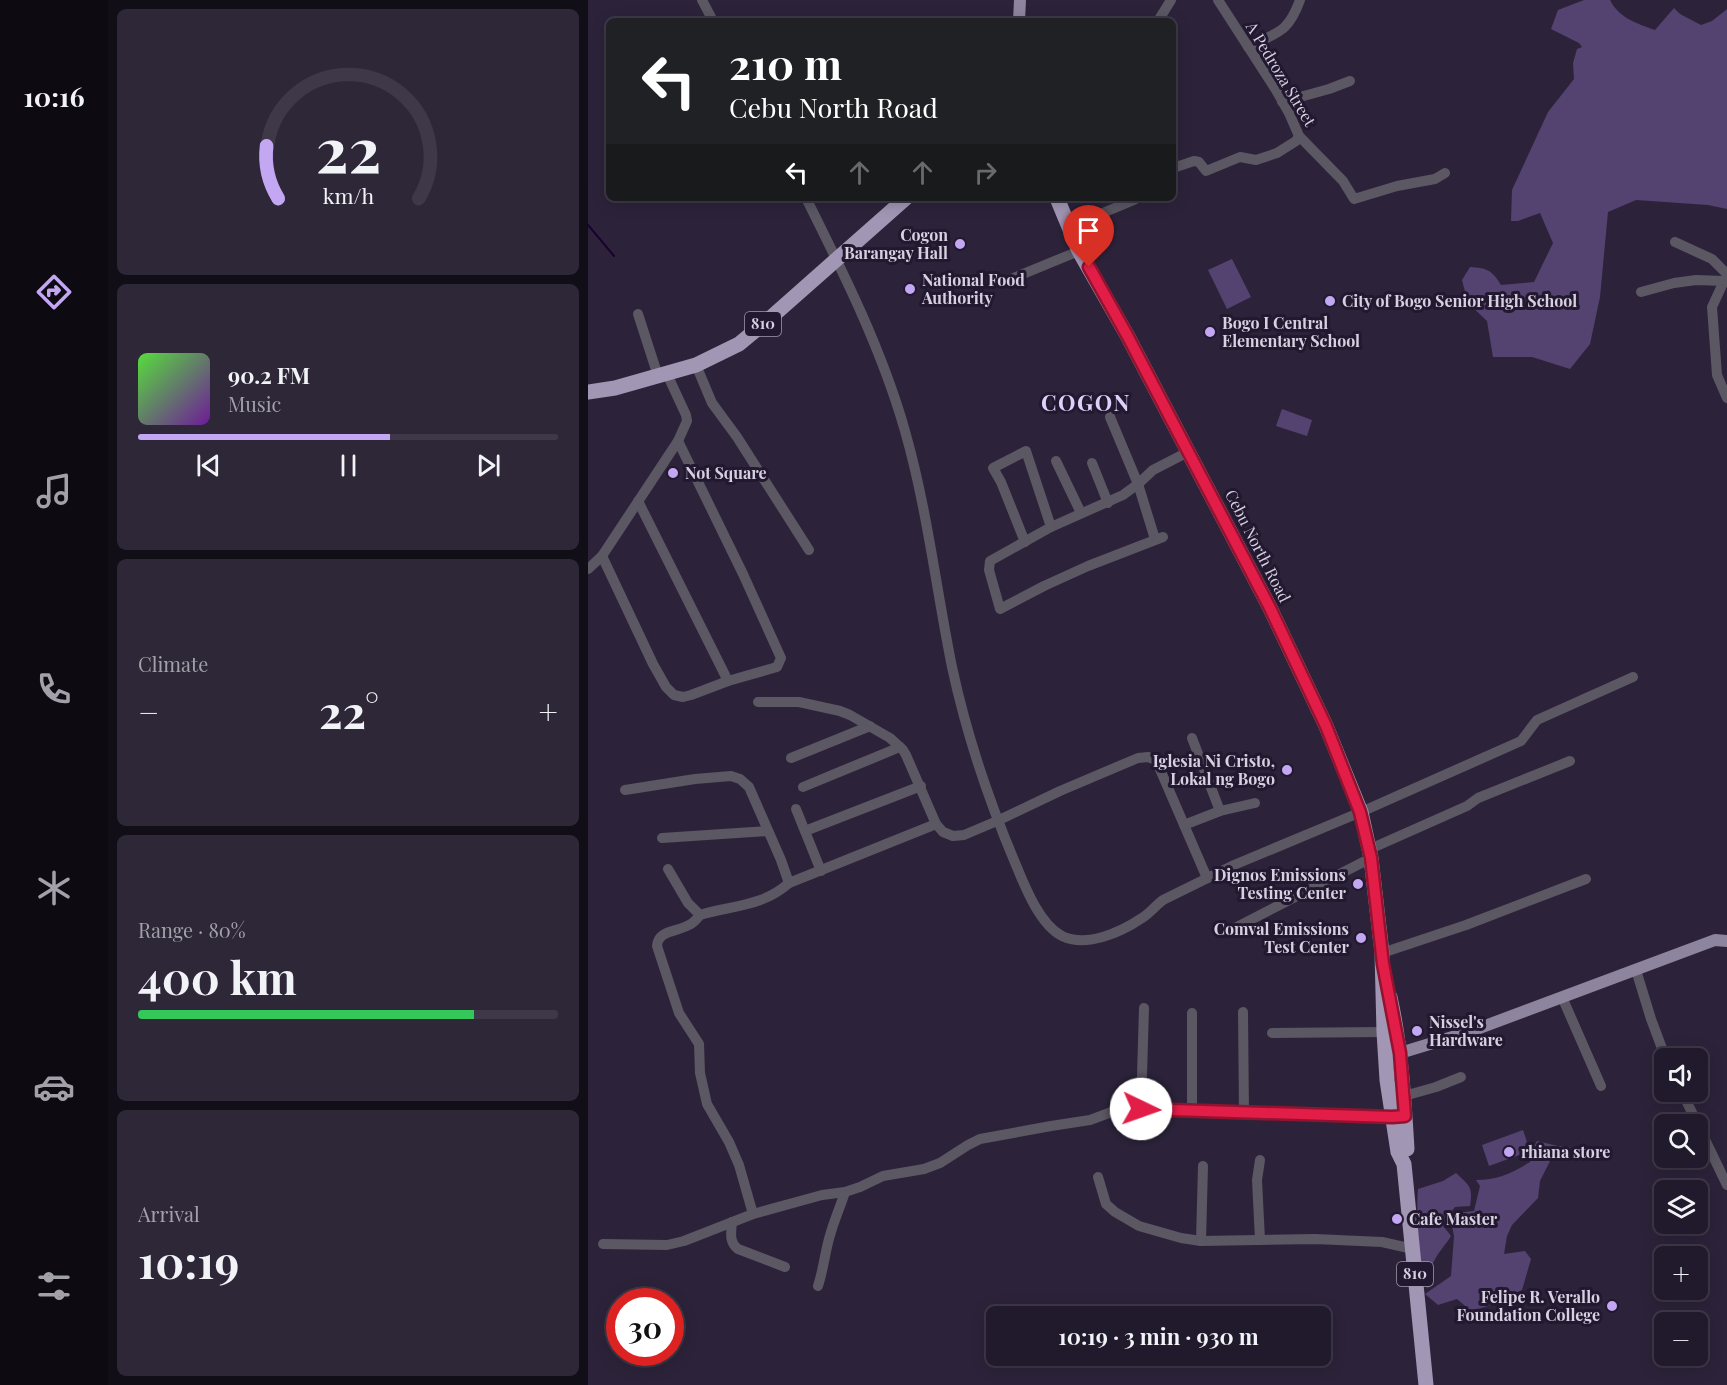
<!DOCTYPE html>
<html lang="en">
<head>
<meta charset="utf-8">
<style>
  :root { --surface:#211a2c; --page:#2d2738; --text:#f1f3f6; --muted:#a2a1a9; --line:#3e3848; --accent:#c3a7f2 }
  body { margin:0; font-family:"Playfair Display",serif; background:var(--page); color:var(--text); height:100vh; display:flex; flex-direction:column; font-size:22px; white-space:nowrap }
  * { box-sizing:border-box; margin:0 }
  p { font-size:20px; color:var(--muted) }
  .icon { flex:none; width:33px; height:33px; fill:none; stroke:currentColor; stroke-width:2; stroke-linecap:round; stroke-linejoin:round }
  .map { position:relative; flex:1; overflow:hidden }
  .drawer { display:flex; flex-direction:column; gap:9px; padding:9px; background:#120e18; width:480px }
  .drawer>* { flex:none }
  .hud { position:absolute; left:18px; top:18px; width:570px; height:183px; border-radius:9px; box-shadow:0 3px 15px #0003,0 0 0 2px var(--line); background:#202124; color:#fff; overflow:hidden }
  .fabs { position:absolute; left:1066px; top:1048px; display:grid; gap:12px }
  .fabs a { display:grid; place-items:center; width:54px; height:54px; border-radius:9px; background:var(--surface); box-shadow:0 3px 15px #0003,0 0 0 2px var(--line); font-size:30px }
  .speed { position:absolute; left:18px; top:1288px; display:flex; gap:12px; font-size:30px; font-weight:700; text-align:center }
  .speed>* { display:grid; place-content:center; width:78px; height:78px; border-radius:50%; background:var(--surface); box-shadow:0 3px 15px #0003,0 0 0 2px var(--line); line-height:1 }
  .speed .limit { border:9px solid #d22; background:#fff; color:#111 }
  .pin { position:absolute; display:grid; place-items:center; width:51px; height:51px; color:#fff; margin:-62px -26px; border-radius:50% 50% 50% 0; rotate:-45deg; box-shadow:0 0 6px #0007 }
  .pin .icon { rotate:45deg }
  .me { position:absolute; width:66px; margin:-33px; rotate:93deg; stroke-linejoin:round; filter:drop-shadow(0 0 4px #0008) }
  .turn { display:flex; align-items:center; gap:21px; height:126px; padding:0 24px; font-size:27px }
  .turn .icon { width:78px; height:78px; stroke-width:2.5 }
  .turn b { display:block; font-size:42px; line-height:51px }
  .lanes { display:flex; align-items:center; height:57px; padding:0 24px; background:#0003; justify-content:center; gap:30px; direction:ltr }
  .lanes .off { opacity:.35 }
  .big { font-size:45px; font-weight:700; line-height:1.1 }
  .drawer .tile { flex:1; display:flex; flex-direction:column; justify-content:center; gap:9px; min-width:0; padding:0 21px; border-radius:9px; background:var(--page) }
  .drawer .dial { align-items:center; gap:0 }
  .dial svg { height:156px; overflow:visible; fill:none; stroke:var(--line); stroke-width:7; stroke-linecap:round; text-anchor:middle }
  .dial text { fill:var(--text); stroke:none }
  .song { display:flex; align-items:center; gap:18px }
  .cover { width:72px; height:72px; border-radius:9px; background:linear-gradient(135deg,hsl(110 70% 55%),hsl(280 70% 35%)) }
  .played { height:6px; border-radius:3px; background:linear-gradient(90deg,var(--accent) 60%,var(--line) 60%) }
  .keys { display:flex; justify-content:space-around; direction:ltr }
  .heat { display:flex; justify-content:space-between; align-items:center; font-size:33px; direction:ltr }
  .charge { height:9px; border-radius:4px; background:linear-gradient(90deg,#34c759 80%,var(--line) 0) }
  .trip { position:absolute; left:398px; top:1306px; width:345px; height:60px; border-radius:9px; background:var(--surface); box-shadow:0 3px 15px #0003,0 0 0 2px var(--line); font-weight:700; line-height:60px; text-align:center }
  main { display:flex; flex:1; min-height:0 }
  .tab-bar { display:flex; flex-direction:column; width:108px; justify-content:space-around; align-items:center; background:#0d0a12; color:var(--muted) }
  .tab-bar .icon { width:42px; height:42px }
  .tab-bar .selected { color:var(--accent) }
  .tab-bar b { font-size:27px; color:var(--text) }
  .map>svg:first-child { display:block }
  .green { fill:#544270 }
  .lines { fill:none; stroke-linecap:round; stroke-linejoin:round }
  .stream { stroke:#190031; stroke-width:2 }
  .minor { stroke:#5b5763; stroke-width:10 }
  .major { stroke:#8d849d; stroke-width:12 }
  .highway { stroke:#a196b4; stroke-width:15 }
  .route-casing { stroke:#92132f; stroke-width:15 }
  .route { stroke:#e11d48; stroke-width:10 }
  .poi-dot { fill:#c3a7f2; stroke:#221930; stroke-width:2 }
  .labels { text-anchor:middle; stroke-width:6; stroke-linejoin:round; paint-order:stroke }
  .shield { fill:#221930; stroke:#a099ab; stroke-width:1.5 }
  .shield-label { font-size:15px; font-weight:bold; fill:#d6d0e0 }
  .street-label { font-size:16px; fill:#d6d0e0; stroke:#221930 }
  .poi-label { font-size:16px; font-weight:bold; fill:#d6d0e0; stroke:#221930; text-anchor:start }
  .district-label { font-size:22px; font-weight:bold; letter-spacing:1.5px; fill:#dfd0fa; stroke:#221930 }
</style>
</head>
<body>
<main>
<nav class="tab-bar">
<b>10:16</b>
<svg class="icon selected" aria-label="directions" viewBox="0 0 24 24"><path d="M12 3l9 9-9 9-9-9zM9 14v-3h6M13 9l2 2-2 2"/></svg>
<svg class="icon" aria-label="music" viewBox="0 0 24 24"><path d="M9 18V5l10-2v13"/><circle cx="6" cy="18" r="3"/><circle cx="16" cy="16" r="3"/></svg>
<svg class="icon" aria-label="phone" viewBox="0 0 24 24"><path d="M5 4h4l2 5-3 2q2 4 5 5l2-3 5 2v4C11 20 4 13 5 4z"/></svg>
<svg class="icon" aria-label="climate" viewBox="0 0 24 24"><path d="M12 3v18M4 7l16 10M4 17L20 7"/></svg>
<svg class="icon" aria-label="car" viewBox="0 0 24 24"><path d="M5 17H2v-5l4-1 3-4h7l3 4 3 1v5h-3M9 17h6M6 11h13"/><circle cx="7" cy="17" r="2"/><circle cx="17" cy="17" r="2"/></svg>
<svg class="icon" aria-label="filters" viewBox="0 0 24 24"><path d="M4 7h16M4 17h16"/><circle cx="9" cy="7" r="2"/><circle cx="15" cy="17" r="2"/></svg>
</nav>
<section class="drawer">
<div class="tile dial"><svg viewBox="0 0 100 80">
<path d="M14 69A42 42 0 1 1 86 69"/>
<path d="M14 69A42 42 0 0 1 8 42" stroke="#c3a7f2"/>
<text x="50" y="56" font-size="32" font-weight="700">22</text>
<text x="50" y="72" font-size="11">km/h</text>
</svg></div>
<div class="tile">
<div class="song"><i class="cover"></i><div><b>90.2 FM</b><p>Music</p></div></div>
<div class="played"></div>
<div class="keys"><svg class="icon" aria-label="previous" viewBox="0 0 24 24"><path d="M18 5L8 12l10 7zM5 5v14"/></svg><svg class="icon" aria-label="pause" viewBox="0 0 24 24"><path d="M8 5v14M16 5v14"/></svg><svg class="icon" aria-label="next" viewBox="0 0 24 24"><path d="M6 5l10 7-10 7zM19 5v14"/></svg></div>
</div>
<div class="tile"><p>Climate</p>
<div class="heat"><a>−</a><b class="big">22°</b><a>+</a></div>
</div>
<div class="tile"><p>Range · 80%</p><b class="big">400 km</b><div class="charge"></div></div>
<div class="tile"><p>Arrival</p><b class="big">10:19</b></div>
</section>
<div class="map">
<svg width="1139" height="1385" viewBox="0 0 1139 1385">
  <rect width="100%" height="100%" fill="#2c233a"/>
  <!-- green -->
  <g class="green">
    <path d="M 996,0 L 1022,0 C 1031,18 1048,23 1067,30 L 1086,8 L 1092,14 L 1113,25 L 1124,21 L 1139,9 L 1139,209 L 1120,205 L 1048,200 L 1020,212 L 1012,297 L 1002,344 L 982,369 L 944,357 L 905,357 L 899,321 L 880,303 L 874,280 L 882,267 C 899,268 904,270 913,285 L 946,282 L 965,243 L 952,213 L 930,221 L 923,221 L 924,190 L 960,112 L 986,79 L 985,63 L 989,49 L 994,47 L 991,43 L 963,29 L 970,10 Z"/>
    <path d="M 644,259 L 663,297 L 639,309 L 620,270 Z"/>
    <path d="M 694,409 L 724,420 L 719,436 L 688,426 Z"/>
    <path d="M 935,1130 L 942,1151 L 901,1166 L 894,1145 Z"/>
    <path d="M 949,1141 L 970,1146 L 983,1147 L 962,1161 L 952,1181 L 950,1198 L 924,1225 L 919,1236 L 916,1254 L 937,1251 L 943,1259 L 934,1290 L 900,1306 L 883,1311 L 869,1299 L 850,1305 L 837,1294 L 863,1276 L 866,1236 L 864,1226 L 868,1213 L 886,1211 L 892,1186 L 888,1180 C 909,1180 924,1173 942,1162 L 945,1148 Z"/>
    <path d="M 868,1173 C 882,1186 885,1187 882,1206 L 867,1207 L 859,1217 L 856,1227 L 863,1236 C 856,1248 841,1261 843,1276 C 843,1279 845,1282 845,1285 L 839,1288 C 830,1273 828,1209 830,1189 L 855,1181 Z"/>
  </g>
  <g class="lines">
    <!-- stream -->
    <path class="stream" d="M 0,225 L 26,256"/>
    <!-- minor -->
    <g class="minor">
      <path d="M 114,0 L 125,21"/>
      <path d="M 630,0 L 688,90 L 701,113 L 711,136 L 755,181 L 766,199 L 809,186 L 847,179 L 857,173"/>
      <path d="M 570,21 L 583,0"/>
      <path d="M 660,47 C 690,32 700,33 712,0"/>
      <path d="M 694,102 L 741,89 L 762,81"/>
      <path d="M 585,168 L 606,161 L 611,162 L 618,171 L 652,157 L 668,160 L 689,153 L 708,141 L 711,136"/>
      <path d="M 218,198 C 256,274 294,350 317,431 C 339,508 348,588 364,667 C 379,737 400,799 428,865 C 437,887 452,925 474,936 C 499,948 533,932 554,918 C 562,913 567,906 575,900 L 646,865 L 773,812 L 933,741 L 949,720 L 1045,677"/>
      <path d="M 481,227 L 546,200 L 545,198"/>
      <path d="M 1087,242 L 1124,259 L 1139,274"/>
      <path d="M 423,279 L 491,251"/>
      <path d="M 1139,280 L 1136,281 L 1124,307 L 1129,375 L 1139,398"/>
      <path d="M 1053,292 L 1086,283 L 1108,280 L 1136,281"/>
      <path d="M 50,314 L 70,376"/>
      <path d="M 108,365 L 124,403 L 149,437 L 221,550"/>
      <path d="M 522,417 L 550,484 L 567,539"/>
      <path d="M 468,461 L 493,513"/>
      <path d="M 504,463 L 520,503"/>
      <path d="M 50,501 L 140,681"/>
      <path d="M 575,537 L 500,566 L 456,586 L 412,609 L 401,570 L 402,561 L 463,527 L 535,495 L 550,484 L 565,470 L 600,452"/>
      <path d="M 437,542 L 413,482 L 405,468 L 438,451 L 463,527"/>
      <path d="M 14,556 L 65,664 L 78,687 L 86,695 L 95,697 L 103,695 L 140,681 L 189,667 L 193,658 L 155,574 L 90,441"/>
      <path d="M 0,569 L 14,556 L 90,441 L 99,421 L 98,415 L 79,374"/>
      <path d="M 170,702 L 211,702 L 252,711 L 262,715 L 302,738 L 315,750 L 318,755 L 348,824 L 355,832 L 365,836 L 376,835 L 409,821 L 472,791 L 550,758 L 560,757 L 568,760 L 619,878"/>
      <path d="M 604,738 L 632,811"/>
      <path d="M 203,758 L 282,726"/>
      <path d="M 215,787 L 312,747"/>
      <path d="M 37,790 L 107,779 L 143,776 L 152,779 L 161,787 L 193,860 L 201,883"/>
      <path d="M 208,809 L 233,871"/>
      <path d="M 596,825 L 632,811 L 667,803"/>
      <path d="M 217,831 L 333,786"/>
      <path d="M 74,838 L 180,831"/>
      <path d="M 782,849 L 879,806 L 890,798 L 982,761"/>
      <path d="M 80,869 L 100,903 L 112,915 C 145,905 174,907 201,883 L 348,824"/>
      <path d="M 112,915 C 109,919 105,923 101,925 C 89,932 70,930 69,946 L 91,1013 L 111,1044 L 112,1073 L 119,1104 L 141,1142 L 151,1165 L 165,1214"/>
      <path d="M 647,928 L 783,858"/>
      <path d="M 794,953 L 878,925 L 998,879"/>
      <path d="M 1048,970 L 1063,1019 L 1078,1059"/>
      <path d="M 974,997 L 1013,1086"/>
      <path d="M 655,1012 L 656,1113"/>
      <path d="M 604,1013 L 604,1111"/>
      <path d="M 684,1033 L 796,1032"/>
      <path d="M 1094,1092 L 1139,1185"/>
      <path d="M 816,1096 L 848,1087 L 873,1077"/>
      <path d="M 553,1109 L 556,1008"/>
      <path d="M 672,1160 L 669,1180 L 672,1240"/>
      <path d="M 510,1177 L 518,1204 L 527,1212 L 551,1226 L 593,1238 L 613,1241 L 727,1239 L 794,1242 L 825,1249"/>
      <path d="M 144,1222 C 143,1233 141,1242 150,1249 L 197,1267"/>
      <path d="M 613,1241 L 615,1166"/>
      <path d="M 15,1244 L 79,1245 L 96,1241 L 165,1214 L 234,1195 L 257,1192 L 272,1187 L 295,1176 L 336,1169 L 352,1163 L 380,1145 L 392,1139 L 463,1126 L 502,1120 L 529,1110 L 553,1109 L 811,1116"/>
      <path d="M 230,1286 C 236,1268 237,1250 243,1232 C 247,1218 253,1205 257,1192"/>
    </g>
    <!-- major -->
    <g class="major">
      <path d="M 431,21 L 432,0"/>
      <path d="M 804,1054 L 812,1053 L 881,1032 L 1127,940 L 1139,941"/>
    </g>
    <!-- highway -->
    <g class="highway">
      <path d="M 469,198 L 491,251 L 539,335 L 682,608 L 738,726 L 773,812 L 783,858 L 794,953 L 796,1032 L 799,1080 L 810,1152 L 816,1164 L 838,1385"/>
      <path d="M 0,392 L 27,388 L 108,365 L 151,344 L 180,320 L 318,198"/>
      <path d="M 802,997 C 813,1047 816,1098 819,1149"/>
    </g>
  </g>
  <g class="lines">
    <defs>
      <path id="route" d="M 501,267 L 539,335 L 682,608 L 738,726 L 772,812 L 783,858 L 795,964 L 812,1053 L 817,1116 L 804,1117 L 553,1109"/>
    </defs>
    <!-- route casing -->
    <use href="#route" class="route-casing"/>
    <!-- route -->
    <use href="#route" class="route"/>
  </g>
  <!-- markers -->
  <g class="poi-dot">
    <circle cx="372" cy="244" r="6"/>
    <circle cx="322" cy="289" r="6"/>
    <circle cx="742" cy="301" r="6"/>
    <circle cx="622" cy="332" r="6"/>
    <circle cx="85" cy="473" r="6"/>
    <circle cx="699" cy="770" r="6"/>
    <circle cx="770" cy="884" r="6"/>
    <circle cx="773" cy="938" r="6"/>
    <circle cx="829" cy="1031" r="6"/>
    <circle cx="921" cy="1152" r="6"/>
    <circle cx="809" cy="1219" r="6"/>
    <circle cx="1024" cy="1306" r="6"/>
  </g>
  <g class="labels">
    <!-- shield labels -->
    <g class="shield">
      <rect x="157" y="312" width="36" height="24" rx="4.5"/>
      <rect x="809" y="1262" width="36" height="24" rx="4.5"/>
    </g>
    <g class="shield-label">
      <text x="175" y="329">810</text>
      <text x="827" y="1279">810</text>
    </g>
    <!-- street labels -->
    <g class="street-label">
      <text transform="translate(693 74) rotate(59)" y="6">A Pedroza Street</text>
      <text transform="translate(670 546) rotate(63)" y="6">Cebu North Road</text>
    </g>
    <!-- poi labels -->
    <g class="poi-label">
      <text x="360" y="241" text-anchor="end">Cogon<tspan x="360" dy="18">Barangay Hall</tspan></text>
      <text x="334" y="286">National Food<tspan x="334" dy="18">Authority</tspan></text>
      <text x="754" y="307">City of Bogo Senior High School</text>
      <text x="634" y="329">Bogo I Central<tspan x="634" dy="18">Elementary School</tspan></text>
      <text x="97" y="479">Not Square</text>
      <text x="687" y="767" text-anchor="end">Iglesia Ni Cristo,<tspan x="687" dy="18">Lokal ng Bogo</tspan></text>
      <text x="758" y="881" text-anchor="end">Dignos Emissions<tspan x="758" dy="18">Testing Center</tspan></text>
      <text x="761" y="935" text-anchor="end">Comval Emissions<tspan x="761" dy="18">Test Center</tspan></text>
      <text x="841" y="1028">Nissel's<tspan x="841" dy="18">Hardware</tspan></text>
      <text x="933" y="1158">rhiana store</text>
      <text x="821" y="1225">Cafe Master</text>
      <text x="1012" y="1303" text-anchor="end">Felipe R. Verallo<tspan x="1012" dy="18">Foundation College</tspan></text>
    </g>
    <!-- district labels -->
    <g class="district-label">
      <text x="498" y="411">COGON</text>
    </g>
  </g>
</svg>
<div class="fabs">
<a><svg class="icon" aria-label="sound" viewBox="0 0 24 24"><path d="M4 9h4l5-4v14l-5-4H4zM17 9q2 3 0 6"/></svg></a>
<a><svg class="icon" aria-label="search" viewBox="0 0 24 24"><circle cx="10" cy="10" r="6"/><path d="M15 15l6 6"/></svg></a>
<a><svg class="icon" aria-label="layers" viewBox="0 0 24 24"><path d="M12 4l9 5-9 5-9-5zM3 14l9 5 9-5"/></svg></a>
<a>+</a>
<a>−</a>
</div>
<div class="speed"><div class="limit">30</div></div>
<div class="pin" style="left:501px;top:267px;background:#d93025"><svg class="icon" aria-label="arrive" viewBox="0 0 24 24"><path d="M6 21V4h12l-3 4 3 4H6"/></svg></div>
<svg class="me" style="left:553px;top:1109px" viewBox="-20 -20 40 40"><circle r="19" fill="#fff"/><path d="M0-13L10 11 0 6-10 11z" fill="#e11d48"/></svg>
<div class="trip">10:19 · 3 min · 930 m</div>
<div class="hud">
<div class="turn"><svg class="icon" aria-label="left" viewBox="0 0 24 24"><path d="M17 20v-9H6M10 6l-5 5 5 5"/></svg><div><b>210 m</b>Cebu North Road</div></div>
<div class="lanes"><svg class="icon" aria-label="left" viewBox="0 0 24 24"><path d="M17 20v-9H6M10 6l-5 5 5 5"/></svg><svg class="icon off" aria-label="ahead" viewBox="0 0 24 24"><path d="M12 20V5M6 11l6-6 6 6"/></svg><svg class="icon off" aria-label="ahead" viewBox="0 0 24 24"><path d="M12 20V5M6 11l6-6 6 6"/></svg><svg class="icon off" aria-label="right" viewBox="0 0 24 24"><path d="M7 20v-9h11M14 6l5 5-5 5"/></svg></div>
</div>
</div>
</main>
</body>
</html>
